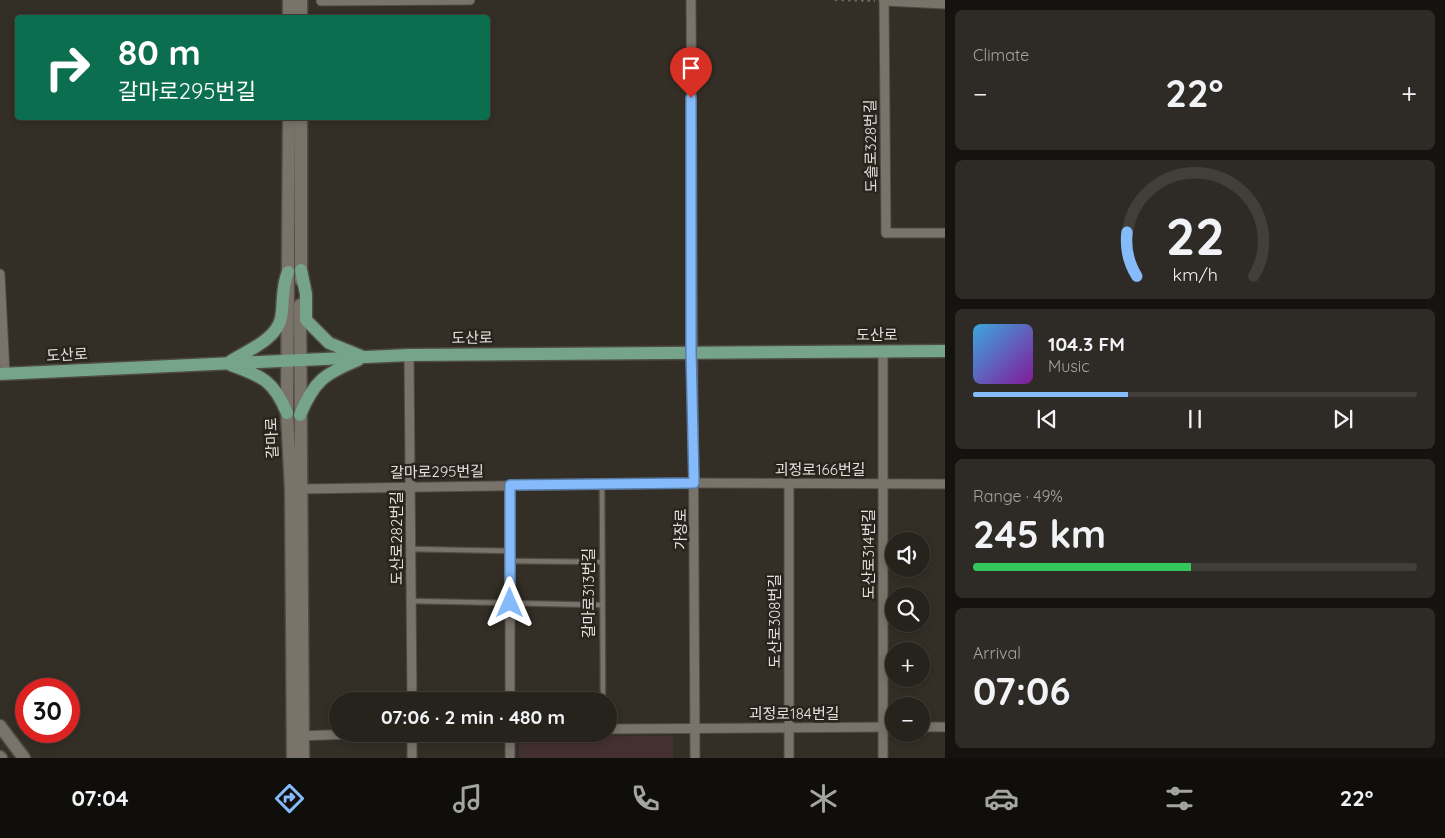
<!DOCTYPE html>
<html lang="en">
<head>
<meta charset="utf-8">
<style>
  :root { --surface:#26221c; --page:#2e2a25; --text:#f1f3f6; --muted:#a4a4a3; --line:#423f3b; --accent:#86bbfb }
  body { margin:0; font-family:Quicksand,"Noto Sans KR",sans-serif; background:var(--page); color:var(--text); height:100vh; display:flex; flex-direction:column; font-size:19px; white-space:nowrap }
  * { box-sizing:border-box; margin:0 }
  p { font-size:16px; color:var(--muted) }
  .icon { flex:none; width:28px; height:28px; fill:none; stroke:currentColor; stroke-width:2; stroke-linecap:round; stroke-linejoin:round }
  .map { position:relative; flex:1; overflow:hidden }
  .panel { display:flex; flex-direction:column; gap:10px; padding:10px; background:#15130f; width:500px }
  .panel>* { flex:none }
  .hud { position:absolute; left:15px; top:15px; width:475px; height:105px; border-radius:5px; box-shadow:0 2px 8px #0003,0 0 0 1px var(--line); background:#0b6e4f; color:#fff; overflow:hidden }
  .buttons { position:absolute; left:885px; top:532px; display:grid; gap:10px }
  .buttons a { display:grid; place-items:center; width:45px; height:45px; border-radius:50%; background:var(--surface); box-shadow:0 2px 8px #0003,0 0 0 1px var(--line); font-size:25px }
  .speed { position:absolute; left:15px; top:678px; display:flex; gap:10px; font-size:25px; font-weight:700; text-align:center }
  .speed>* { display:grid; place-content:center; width:65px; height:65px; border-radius:50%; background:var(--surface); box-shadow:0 2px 8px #0003,0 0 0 1px var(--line); line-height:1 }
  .speed .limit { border:8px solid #d22; background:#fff; color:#111 }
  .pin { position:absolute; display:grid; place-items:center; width:42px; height:42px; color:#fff; margin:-51px -21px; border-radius:50% 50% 50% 0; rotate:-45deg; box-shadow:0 0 5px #0007 }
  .pin .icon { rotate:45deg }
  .me { position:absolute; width:55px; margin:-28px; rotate:0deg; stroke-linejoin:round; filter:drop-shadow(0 0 4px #0008) }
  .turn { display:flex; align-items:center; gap:18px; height:105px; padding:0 20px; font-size:22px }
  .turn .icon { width:65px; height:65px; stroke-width:2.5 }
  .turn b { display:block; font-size:35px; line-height:42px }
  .big { font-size:38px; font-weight:700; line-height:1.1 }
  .panel .tile { flex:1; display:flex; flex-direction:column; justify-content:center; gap:8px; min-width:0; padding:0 18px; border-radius:8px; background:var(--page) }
  .panel .dial { align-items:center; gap:0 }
  .dial svg { height:130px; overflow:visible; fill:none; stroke:var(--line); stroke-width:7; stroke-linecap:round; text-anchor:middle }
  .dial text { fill:var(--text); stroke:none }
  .song { display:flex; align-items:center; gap:15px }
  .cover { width:60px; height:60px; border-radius:8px; background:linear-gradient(135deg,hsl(200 70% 55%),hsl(290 70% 35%)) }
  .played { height:5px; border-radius:2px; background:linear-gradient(90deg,var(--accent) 35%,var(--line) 35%) }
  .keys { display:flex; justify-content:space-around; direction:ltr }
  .heat { display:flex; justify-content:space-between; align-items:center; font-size:28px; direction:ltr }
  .charge { height:8px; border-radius:4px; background:linear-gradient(90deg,#34c759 49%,var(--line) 0) }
  .trip { position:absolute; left:329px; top:692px; width:288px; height:50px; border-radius:25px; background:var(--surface); box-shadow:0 2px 8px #0003,0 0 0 1px var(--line); font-weight:700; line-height:50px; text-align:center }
  .dock { display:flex; height:80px; justify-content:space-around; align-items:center; background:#0f0e0b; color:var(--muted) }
  .dock .icon { width:35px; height:35px }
  .dock .current { color:var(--accent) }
  .dock b { font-size:22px; color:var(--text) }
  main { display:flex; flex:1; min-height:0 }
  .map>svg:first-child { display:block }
  .education { fill:#443030 }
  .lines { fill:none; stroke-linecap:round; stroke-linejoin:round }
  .lane-casing { stroke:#4f4b45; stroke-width:7 }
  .street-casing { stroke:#4f4b45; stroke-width:11 }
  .secondary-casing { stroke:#4f4b45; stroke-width:15 }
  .primary-casing { stroke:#4f4b45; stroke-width:15 }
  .path { stroke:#6d6861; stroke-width:2; stroke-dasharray:2.5 4; stroke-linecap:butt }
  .lane { stroke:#79736a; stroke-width:4.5 }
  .street { stroke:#79736a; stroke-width:9 }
  .secondary { stroke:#79736a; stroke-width:12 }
  .primary { stroke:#75a48a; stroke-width:12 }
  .route-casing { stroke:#577aa3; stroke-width:12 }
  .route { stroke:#86bbfb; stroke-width:9 }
  .labels { text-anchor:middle; stroke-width:5; stroke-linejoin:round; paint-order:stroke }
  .street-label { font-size:15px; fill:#e5e2dd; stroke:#29241d }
</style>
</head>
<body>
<main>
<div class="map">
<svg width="945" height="758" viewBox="0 0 945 758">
  <rect width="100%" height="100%" fill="#332e26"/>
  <!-- education -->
  <path class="education" d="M 673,736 L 673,758 L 519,758 L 519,737 Z"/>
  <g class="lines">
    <defs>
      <g id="lane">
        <path d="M 602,484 L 603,701"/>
        <path d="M 410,549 L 510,551"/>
        <path d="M 510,561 L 602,562"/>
        <path d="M 411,601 L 602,605"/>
      </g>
      <g id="street">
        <path d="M 691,0 L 695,758"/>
        <path d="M 884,0 L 886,233 L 945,233"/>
        <path d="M 321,1 L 470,0"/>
        <path d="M 884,1 L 945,4"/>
        <path d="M 0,274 L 5,373"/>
        <path d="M 883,351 L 883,758"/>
        <path d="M 409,355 L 412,701"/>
        <path d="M 300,489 L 694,483 L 945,484"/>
        <path d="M 510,701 L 510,485"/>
        <path d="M 921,727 L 945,727"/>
        <path d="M 608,729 L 894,727"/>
        <path d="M 412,734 L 412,758"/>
        <path d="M 299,736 L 353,734"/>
        <path d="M 510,758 L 510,734"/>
        <path d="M 789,758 L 789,484"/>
      </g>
      <g id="secondary">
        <path d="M 289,18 L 289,0"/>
        <path d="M 301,18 L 301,0"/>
        <path d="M 289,118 L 287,413 L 291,490 L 293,758"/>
        <path d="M 301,280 L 301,118"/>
        <path d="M 300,305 L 303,758"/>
        <path d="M 0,726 L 24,758"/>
        <path d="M 0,757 L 1,758"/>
      </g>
      <g id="primary">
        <path d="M 301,270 L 306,294 L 306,320 L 329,343 L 361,356"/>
        <path d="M 231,361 C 247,351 277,339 281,318 C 284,302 281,288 288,272"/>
        <path d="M 231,365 C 262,376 274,381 287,413"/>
        <path d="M 0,374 L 409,355 L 945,351"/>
        <path d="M 300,415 C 314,381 324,374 358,360"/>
      </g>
    </defs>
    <!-- lane casing -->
    <use href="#lane" class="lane-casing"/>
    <!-- street casing -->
    <use href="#street" class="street-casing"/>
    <!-- secondary casing -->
    <use href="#secondary" class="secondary-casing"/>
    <!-- primary casing -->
    <use href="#primary" class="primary-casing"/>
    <!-- path -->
    <path class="path" d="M 835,0 L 875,1"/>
    <!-- lane -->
    <use href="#lane" class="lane"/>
    <!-- street -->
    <use href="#street" class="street"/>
    <!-- secondary -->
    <use href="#secondary" class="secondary"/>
    <!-- primary -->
    <use href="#primary" class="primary"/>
  </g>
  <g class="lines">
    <defs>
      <path id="route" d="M 510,603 L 510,485 L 694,483 L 691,351 L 691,98"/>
    </defs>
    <!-- route casing -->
    <use href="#route" class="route-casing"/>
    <!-- route -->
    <use href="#route" class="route"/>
  </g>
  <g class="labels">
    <!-- street labels -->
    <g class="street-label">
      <text transform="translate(871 146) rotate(-91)" y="5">도솔로328번길</text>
      <text x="877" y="340">도산로</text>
      <text transform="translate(472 338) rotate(-1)" y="5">도산로</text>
      <text transform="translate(67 355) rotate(-3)" y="5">도산로</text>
      <text transform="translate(272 438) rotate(-92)" y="5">갈마로</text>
      <text x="820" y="475">괴정로166번길</text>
      <text transform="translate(437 472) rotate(-1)" y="5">갈마로295번길</text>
      <text transform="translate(681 529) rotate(-90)" y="5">가장로</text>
      <text transform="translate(397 538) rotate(-90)" y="5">도산로282번길</text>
      <text transform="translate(869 554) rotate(-90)" y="5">도산로314번길</text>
      <text transform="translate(589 593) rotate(-90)" y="5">갈마로313번길</text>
      <text transform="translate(775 621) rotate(-90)" y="5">도산로308번길</text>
      <text x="794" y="719">괴정로184번길</text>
    </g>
  </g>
</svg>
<div class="buttons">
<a><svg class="icon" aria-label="sound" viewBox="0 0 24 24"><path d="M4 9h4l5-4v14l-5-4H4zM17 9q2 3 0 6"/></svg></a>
<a><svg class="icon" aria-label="search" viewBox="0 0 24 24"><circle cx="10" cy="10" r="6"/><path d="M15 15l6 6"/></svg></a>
<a>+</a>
<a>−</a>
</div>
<div class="speed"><div class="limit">30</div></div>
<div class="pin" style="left:691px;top:98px;background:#d93025"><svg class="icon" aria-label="arrive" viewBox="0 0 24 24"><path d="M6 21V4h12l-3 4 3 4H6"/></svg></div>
<svg class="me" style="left:510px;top:603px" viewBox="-20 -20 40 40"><path d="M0-17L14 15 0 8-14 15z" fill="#86bbfb" stroke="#fff" stroke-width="4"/></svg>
<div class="trip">07:06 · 2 min · 480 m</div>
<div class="hud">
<div class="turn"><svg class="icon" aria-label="right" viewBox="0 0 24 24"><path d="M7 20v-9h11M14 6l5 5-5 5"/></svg><div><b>80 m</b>갈마로295번길</div></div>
</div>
</div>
<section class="panel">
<div class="tile"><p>Climate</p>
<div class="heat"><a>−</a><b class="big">22°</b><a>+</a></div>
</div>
<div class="tile dial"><svg viewBox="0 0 100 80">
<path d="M14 69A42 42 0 1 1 86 69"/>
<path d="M14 69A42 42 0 0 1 8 42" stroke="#86bbfb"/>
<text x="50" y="56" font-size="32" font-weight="700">22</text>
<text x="50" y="72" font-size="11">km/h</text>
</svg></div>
<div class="tile">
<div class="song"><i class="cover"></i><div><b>104.3 FM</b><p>Music</p></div></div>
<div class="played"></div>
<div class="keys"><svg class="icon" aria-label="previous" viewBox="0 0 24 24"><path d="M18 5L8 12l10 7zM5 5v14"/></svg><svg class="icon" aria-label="pause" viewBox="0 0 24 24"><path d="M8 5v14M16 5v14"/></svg><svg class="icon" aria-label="next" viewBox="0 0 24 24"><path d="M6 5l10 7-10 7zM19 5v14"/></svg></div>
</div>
<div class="tile"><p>Range · 49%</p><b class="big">245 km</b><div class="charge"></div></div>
<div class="tile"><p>Arrival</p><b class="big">07:06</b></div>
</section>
</main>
<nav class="dock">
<b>07:04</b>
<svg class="icon current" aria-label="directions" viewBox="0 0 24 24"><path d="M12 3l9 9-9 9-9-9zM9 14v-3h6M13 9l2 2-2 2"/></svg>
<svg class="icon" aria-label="music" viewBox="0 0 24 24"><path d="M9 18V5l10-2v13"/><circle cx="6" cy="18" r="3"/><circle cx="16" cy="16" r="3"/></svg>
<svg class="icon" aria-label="phone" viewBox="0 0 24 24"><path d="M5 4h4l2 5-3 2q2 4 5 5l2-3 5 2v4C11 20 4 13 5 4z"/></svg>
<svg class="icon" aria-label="climate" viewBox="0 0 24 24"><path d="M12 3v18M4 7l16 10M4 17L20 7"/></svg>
<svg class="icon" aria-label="car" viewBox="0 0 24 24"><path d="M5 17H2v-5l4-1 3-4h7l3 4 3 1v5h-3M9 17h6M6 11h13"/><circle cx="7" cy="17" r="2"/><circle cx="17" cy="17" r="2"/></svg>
<svg class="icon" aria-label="filters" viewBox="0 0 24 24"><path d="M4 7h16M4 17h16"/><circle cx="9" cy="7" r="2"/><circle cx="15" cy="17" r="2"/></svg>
<b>22°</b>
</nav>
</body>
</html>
